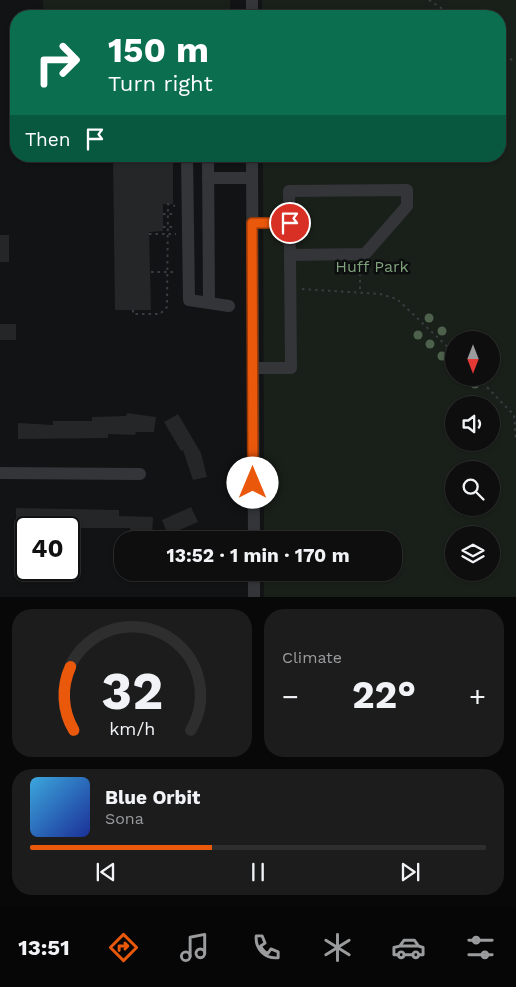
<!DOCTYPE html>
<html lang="en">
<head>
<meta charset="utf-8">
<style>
  :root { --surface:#0e0e0f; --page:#1c1c1d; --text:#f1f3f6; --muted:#9b9c9e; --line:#2e2e2f; --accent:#ea580c }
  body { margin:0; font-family:"Work Sans",sans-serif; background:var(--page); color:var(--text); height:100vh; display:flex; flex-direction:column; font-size:19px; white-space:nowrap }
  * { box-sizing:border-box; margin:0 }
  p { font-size:16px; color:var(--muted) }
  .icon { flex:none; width:28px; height:28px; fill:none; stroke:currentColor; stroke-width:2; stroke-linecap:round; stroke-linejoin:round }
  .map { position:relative; height:597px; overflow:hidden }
  .panel { display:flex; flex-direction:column; gap:12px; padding:12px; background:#080808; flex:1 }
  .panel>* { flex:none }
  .guide { position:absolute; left:10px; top:10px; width:496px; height:152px; border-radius:20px; box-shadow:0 1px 4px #0004,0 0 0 1px var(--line); background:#0b6e4f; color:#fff; overflow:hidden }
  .needle { width:32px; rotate:180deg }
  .fabs { position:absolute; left:445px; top:331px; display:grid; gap:10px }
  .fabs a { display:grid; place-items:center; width:55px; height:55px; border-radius:50%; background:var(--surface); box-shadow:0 1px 4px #0004,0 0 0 1px var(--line); font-size:25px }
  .speed { position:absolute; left:15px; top:516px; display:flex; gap:10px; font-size:25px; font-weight:700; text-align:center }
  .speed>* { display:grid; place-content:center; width:65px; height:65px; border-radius:50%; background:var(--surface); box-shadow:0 1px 4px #0004,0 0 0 1px var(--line); line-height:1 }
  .speed .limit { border:2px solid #111; border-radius:8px; background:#fff; color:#111 }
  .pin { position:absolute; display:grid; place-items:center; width:42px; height:42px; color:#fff; margin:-21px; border:2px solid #fff; border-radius:50%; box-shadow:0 1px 5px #0007 }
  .me { position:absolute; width:55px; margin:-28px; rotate:0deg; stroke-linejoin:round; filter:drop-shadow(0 0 4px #0008) }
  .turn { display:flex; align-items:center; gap:18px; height:105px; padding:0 15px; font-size:22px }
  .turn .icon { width:65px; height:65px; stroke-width:2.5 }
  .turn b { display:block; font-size:35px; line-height:42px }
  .then { display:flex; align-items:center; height:48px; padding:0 15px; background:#0003; gap:10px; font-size:19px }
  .big { font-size:38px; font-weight:700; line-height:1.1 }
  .panel .card { flex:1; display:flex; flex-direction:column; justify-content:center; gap:8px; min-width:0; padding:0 18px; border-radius:20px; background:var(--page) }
  .panel .dial { align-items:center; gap:0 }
  .dial svg { height:130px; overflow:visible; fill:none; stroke:var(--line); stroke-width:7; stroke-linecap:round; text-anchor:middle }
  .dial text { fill:var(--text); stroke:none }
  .song { display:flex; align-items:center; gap:15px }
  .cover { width:60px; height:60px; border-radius:8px; background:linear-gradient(135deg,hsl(200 70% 55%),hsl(230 70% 35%)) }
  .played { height:5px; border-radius:2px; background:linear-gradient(90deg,var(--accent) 40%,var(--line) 40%) }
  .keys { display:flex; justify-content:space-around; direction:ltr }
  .heat { display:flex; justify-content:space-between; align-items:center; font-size:28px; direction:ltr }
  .panel .tiles { flex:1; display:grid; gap:12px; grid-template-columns:1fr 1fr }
  .card:last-child { grid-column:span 2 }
  .trip { position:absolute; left:114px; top:531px; width:288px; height:50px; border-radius:20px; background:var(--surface); box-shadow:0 1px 4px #0004,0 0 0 1px var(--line); font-weight:700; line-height:50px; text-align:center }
  .tab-bar { display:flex; height:80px; justify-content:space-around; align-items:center; background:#060606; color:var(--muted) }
  .tab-bar .icon { width:35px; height:35px }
  .tab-bar .selected { color:var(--accent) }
  .tab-bar b { font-size:22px; color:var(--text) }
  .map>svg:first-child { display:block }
  .green { fill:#191f19; fill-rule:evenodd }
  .building { fill:#252628 }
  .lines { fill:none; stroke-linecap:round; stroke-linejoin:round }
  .path { stroke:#393c40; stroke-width:2; stroke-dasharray:2.5 4; stroke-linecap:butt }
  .minor { stroke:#333539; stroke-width:12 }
  .tree { fill:#4d614c }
  .route-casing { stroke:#983908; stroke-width:12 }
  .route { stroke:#ea580c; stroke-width:9 }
  .labels { text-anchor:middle; stroke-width:5; stroke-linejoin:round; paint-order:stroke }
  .park-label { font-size:16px; fill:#7ea07a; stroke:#0d0e0f }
</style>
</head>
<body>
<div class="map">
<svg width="516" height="597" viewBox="0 0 516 597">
  <rect width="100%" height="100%" fill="#121314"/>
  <!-- green -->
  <g class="green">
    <rect x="43" y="0" width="187" height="16"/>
    <path d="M 262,0 L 516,0 L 516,597 L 264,597 L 264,573 L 392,572 L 392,540 L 264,540 L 263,156 L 500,156 L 500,16 L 262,16 ZM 454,340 L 491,340 L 491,378 L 454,378 ZM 454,405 L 491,405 L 491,442 L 454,442 ZM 454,470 L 491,470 L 491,508 L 454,508 ZM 454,535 L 491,535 L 491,572 L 454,572 Z"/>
  </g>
  <!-- building -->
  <g class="building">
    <path d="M 113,156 L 173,156 L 173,204 L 163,204 L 163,231 L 149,232 L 151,310 L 115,310 Z"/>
    <rect x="0" y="235" width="9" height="27"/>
    <rect x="0" y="324" width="16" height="16"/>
    <path d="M 127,413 L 156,417 L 154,432 L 136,432 L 135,435 L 108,434 L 108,438 L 18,439 L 18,423 L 53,425 L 53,421 L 92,421 L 92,417 L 126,416 Z"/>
    <path d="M 178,414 L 201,453 L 207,477 L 193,480 L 183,450 L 181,451 L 164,422 Z"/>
    <path d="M 191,507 L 198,522 L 168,535 L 162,520 Z"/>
    <path d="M 16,508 L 119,510 L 119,516 L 153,517 L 152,536 L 130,534 L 130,528 L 16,528 Z"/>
  </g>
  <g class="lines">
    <!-- path -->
    <g class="path">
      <path d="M 429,0 L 453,16"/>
      <path d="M 500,51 L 507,58 L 516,61"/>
      <path d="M 167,204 L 175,206"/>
      <path d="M 163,214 L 175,214"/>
      <path d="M 163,227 L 176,227"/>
      <path d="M 149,234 L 176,234"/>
      <path d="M 360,267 L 360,292"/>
      <path d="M 151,272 L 176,272"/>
      <path d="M 302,289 L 380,294 L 397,299 L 454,353"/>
      <path d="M 133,310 L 133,314 L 160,314 L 167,307 L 168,206"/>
      <path d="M 478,378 L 514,415 L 516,441"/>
    </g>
    <!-- minor -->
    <g class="minor">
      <path d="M 252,0 L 252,16"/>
      <path d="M 187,156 L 189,300 L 229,306"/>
      <path d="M 208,156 L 209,303"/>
      <path d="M 252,156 L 254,540"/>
      <path d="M 208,178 L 252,178"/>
      <path d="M 407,190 L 407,206 L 365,254 L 290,255 L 289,191 Z"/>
      <path d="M 252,223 L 290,223"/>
      <path d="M 253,368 L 291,368 L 290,255"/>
      <path d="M 0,473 L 140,474"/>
      <path d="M 254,572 L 254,597"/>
    </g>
  </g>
  <!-- trees -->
  <g class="tree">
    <circle cx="429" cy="318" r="4.5"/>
    <circle cx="442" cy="331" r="4.5"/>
    <circle cx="418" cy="335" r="4.5"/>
    <circle cx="430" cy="344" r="4.5"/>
    <circle cx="442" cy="356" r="4.5"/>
    <circle cx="475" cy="384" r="4.5"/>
  </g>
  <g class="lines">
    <defs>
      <path id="route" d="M 253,483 L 252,223 L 290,223"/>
    </defs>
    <!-- route casing -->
    <use href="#route" class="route-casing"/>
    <!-- route -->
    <use href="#route" class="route"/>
  </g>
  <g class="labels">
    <!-- park labels -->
    <g class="park-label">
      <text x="372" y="272">Huff Park</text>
    </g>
  </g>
</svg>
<div class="fabs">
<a><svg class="needle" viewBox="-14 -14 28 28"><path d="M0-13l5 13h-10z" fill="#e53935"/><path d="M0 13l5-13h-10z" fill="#9b9c9e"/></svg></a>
<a><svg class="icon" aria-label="sound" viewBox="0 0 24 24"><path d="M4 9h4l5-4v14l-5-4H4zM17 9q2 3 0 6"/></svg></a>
<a><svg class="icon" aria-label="search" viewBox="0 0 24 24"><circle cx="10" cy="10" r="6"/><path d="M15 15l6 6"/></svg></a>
<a><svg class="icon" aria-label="layers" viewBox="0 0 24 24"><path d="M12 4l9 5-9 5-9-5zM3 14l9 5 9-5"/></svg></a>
</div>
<div class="speed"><div class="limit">40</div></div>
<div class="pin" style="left:290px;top:223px;background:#d93025"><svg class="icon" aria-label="arrive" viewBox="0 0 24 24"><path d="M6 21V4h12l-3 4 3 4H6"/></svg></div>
<svg class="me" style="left:253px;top:483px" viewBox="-20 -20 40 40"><circle r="19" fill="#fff"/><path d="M0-13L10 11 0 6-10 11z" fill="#ea580c"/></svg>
<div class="trip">13:52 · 1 min · 170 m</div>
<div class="guide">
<div class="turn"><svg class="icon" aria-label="right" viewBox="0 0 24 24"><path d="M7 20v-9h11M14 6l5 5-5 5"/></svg><div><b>150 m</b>Turn right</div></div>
<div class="then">Then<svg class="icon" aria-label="arrive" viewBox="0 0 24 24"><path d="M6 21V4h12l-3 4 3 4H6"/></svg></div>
</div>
</div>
<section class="panel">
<div class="tiles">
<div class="card dial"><svg viewBox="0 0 100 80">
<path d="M14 69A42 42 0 1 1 86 69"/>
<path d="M14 69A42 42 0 0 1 12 30" stroke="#ea580c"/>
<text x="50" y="56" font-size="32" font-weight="700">32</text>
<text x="50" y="72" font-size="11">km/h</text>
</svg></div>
<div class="card"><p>Climate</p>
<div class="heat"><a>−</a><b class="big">22°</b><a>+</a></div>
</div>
<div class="card">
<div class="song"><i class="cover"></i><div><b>Blue Orbit</b><p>Sona</p></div></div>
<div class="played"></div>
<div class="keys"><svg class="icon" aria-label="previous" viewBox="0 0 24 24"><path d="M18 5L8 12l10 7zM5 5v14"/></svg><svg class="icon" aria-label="pause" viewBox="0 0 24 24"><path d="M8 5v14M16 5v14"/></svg><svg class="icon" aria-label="next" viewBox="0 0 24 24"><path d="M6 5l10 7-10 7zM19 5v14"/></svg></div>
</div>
</div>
</section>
<nav class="tab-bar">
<b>13:51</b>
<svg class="icon selected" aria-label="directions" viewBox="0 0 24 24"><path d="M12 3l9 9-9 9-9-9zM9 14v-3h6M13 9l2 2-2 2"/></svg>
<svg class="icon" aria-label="music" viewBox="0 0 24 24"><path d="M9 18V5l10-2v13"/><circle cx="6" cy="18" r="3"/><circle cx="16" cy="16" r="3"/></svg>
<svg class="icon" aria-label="phone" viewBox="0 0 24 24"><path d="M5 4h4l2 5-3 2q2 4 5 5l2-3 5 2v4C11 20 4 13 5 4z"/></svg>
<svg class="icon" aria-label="climate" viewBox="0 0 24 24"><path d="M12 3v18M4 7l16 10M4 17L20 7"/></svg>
<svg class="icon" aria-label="car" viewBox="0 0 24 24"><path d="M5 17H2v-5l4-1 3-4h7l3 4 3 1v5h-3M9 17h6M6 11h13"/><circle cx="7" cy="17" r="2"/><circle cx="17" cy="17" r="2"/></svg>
<svg class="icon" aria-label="filters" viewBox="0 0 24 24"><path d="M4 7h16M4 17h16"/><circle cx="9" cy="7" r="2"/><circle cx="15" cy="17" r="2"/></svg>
</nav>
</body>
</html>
